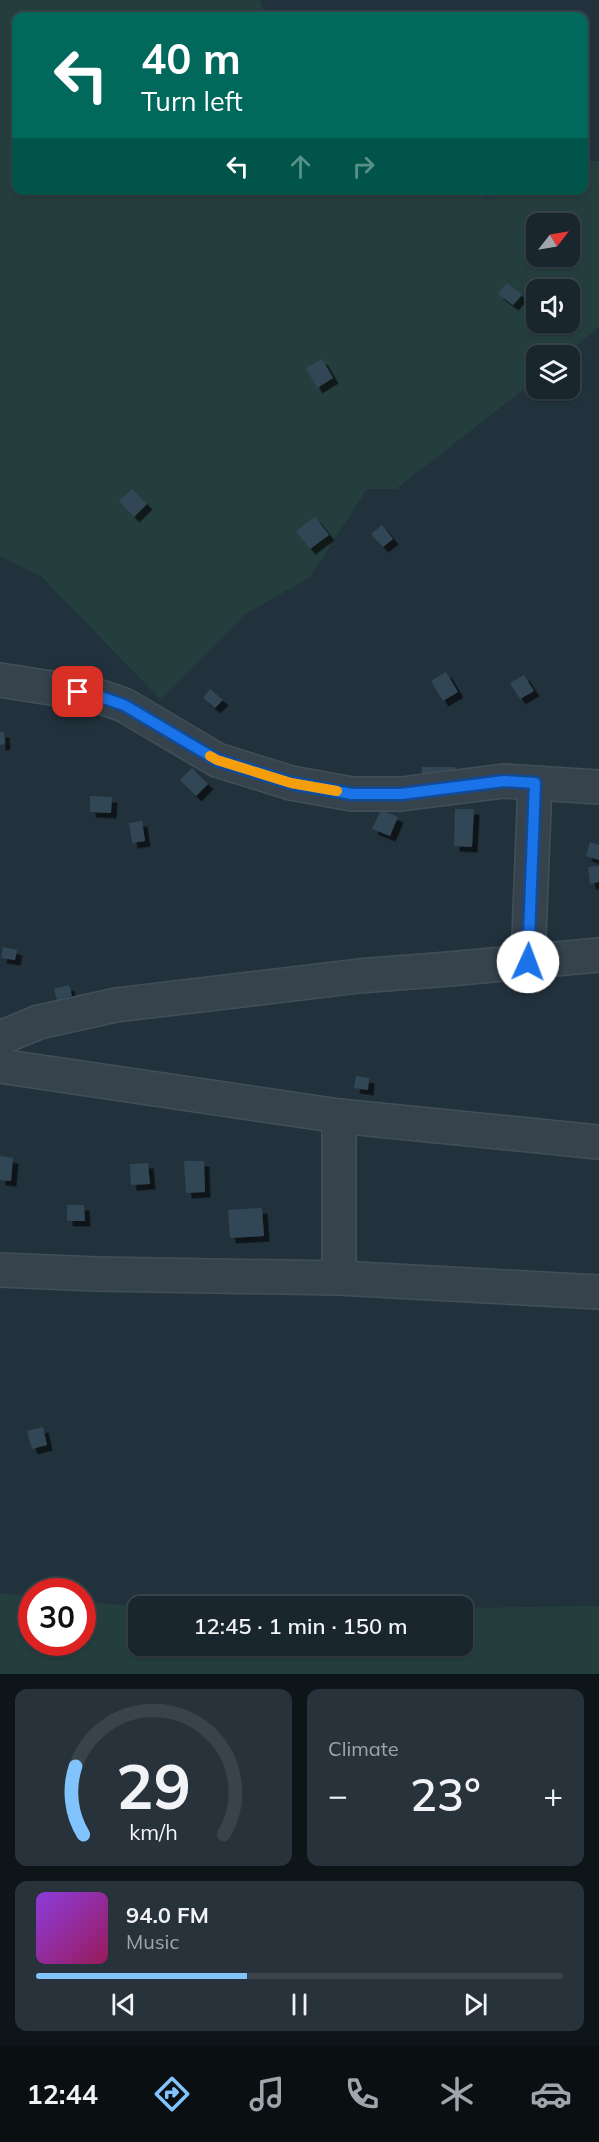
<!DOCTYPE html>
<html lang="en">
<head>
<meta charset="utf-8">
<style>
  :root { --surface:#1a262e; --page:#27323a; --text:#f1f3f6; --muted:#9fa5aa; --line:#38434a; --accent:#81c4fd }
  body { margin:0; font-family:Mulish,sans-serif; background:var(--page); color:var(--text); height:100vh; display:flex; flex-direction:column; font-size:22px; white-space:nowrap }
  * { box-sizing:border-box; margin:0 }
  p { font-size:20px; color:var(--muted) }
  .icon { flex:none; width:33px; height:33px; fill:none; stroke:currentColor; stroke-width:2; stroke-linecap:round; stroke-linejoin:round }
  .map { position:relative; height:1674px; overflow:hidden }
  .sheet { display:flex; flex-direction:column; gap:15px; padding:15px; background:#0e1519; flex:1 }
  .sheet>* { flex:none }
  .hud { position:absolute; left:12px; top:12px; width:576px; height:183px; border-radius:12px; box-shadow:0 2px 4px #0004,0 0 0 2px var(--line); background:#00695c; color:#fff; overflow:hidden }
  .needle { width:39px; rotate:59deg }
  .buttons { position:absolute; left:526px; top:213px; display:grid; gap:12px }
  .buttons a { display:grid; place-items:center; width:54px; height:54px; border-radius:12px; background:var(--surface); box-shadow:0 2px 4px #0004,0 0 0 2px var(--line); font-size:30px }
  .speed { position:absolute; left:18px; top:1578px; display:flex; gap:12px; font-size:30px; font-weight:700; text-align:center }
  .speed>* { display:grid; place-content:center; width:78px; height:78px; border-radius:50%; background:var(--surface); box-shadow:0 2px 4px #0004,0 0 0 2px var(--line); line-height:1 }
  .speed .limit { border:9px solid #d22; background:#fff; color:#111 }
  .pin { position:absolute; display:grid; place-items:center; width:51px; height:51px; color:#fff; margin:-26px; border-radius:12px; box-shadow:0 3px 9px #0006 }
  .me { position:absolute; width:66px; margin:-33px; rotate:2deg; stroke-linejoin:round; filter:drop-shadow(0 0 4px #0008) }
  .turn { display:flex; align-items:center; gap:21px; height:126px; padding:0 30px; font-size:27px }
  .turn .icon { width:78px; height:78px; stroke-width:2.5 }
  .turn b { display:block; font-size:42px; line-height:51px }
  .lanes { display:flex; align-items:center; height:57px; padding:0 30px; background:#0003; justify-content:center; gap:30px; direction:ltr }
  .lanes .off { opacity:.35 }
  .big { font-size:45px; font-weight:600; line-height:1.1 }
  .sheet .tile { flex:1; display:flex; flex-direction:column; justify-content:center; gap:9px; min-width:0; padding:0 21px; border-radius:12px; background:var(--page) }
  .sheet .dial { align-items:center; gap:0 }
  .dial svg { height:156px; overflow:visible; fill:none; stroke:var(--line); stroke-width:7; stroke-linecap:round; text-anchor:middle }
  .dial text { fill:var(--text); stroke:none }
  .song { display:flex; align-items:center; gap:18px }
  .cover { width:72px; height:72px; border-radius:9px; background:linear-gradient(135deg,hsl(270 70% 55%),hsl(330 70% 35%)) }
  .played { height:6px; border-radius:3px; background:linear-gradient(90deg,var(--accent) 40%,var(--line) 40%) }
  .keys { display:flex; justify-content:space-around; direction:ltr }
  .heat { display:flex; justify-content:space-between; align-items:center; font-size:33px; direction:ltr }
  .sheet .tiles { flex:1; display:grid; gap:15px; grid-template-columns:1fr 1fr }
  .tile:last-child { grid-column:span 2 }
  .trip { position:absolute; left:128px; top:1596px; width:345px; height:60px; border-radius:12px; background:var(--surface); box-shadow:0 2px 4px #0004,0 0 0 2px var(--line); font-weight:600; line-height:60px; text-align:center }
  .tabs { display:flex; height:96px; justify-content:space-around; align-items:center; background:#0a0f12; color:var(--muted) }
  .tabs .icon { width:42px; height:42px }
  .tabs .current { color:var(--accent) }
  .tabs b { font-size:27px; color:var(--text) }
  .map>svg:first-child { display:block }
  .green { fill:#243e3d; fill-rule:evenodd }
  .building { fill:#334654; filter:url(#shadow) }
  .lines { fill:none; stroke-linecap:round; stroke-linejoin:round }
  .street-casing { stroke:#424f59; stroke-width:36 }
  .street { stroke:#36434d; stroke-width:33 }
  .route-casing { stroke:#114b97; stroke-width:15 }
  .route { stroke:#1a73e8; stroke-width:10 }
  .slow { stroke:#f59e0b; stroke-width:10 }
</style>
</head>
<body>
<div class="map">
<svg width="599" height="1674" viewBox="0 0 599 1674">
  <defs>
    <filter id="shadow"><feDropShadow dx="5.5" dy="5.5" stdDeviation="0" flood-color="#0009"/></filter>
  </defs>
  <rect width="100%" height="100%" fill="#22323d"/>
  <!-- green -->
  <g class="green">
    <path d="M 0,0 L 260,0 L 265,16 L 16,16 L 16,190 L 476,190 L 487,199 L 498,191 L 584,190 L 584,161 L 599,161 L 599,327 L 565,355 L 537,356 L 537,379 L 396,489 L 367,489 L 310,577 L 245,614 L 160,699 L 41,576 L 0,556 ZM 537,224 L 570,224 L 570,256 L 537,256 ZM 537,290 L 570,290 L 570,322 L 537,322 Z"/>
    <path d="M 0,1593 L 31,1596 L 32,1642 L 82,1642 L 83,1601 L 138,1607 L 138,1646 L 462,1646 L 462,1608 L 599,1606 L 599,1674 L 0,1674 Z"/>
  </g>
  <!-- building -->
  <g class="building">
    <path d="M 507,283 L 522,295 L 513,305 L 498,294 Z"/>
    <path d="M 322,359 L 333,378 L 317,388 L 306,368 Z"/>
    <path d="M 132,489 L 147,504 L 134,517 L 119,501 Z"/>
    <path d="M 315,517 L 329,535 L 310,549 L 296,531 Z"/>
    <path d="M 382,525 L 393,539 L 383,547 L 371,534 Z"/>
    <path d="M 446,672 L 458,692 L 443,701 L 431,681 Z"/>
    <path d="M 524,675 L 534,691 L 520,699 L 510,683 Z"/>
    <path d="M 210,689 L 223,700 L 215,708 L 203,698 Z"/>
    <path d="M 0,732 L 4,732 L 5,744 L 0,745 Z"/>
    <path d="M 422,767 L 455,767 L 456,783 L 421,783 Z"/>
    <path d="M 192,768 L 208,784 L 196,796 L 180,780 Z"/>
    <path d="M 90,796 L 112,797 L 111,813 L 90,812 Z"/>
    <path d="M 455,809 L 474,809 L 472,847 L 454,846 Z"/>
    <path d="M 381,810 L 398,817 L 390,836 L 372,829 Z"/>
    <path d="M 142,821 L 145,841 L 132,843 L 129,823 Z"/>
    <path d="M 590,842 L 599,845 L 599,860 L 586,856 Z"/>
    <path d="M 599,866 L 599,882 L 590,884 L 588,867 Z"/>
    <path d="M 3,947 L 17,950 L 15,960 L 1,958 Z"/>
    <path d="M 69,985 L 72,996 L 57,1000 L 54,989 Z"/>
    <path d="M 356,1076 L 369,1078 L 368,1090 L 354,1088 Z"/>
    <path d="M 0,1156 L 13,1158 L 11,1181 L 0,1180 Z"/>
    <path d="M 184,1161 L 204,1161 L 205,1192 L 186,1193 Z"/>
    <path d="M 148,1163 L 150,1184 L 131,1185 L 130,1164 Z"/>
    <path d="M 67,1205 L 84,1205 L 85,1221 L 67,1221 Z"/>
    <path d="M 262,1208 L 264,1236 L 230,1238 L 228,1210 Z"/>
    <path d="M 43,1427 L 47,1445 L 32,1449 L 27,1431 Z"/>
  </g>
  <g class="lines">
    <defs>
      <g id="street">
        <path d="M 0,680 L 95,695 L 124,705 L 217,760 L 291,783 L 352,794 L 401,794 L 504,781 L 599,787"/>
        <path d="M 528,962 L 535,783"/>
        <path d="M 0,1038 L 39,1022 L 116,1005 L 359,976 L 449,969 L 599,955"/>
        <path d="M 0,1066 L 339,1116 L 599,1142"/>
        <path d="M 0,1270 L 97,1274 L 339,1278 L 599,1292"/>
        <path d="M 339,1278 L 339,1116"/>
      </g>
    </defs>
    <!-- street casing -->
    <use href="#street" class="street-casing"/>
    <!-- street -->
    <use href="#street" class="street"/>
  </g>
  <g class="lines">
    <defs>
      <path id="route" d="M 78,692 L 95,695 L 124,705 L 217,760 L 291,783 L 352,794 L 401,794 L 504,781 L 535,783 L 528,962"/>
    </defs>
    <!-- route casing -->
    <use href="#route" class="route-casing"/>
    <!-- route -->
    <use href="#route" class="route"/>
    <!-- slow -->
    <path class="slow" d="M 210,756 L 217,760 L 291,783 L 337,791"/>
  </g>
</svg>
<div class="buttons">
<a><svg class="needle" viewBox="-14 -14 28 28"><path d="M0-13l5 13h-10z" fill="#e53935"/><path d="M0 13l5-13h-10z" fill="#9fa5aa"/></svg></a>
<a><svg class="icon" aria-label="sound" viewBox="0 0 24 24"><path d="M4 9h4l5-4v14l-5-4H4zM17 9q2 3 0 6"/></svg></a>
<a><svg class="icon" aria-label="layers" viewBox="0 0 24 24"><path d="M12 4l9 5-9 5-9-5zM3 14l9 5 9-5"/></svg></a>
</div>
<div class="speed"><div class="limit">30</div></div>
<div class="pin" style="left:78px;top:692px;background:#d93025"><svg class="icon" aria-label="arrive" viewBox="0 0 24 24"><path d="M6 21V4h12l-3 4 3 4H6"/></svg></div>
<svg class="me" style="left:528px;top:962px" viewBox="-20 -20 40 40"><circle r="19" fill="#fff"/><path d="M0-13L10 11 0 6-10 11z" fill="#1a73e8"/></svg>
<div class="trip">12:45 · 1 min · 150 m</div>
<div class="hud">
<div class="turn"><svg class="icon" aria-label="left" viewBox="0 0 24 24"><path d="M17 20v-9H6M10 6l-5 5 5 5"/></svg><div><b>40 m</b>Turn left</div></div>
<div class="lanes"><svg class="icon" aria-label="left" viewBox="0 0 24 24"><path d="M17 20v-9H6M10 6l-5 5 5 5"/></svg><svg class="icon off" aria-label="ahead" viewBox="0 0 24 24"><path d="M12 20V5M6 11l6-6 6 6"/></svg><svg class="icon off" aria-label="right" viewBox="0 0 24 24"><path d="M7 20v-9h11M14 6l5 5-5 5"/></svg></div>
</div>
</div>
<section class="sheet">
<div class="tiles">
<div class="tile dial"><svg viewBox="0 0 100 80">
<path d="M14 69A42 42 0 1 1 86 69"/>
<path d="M14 69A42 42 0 0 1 10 34" stroke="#81c4fd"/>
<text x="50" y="56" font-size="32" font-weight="700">29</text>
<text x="50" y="72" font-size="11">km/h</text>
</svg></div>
<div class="tile"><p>Climate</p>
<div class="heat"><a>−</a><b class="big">23°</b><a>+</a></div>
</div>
<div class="tile">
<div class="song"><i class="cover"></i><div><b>94.0 FM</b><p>Music</p></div></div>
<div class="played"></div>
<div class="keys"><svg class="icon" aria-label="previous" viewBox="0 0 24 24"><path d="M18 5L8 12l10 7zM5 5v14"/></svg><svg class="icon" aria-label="pause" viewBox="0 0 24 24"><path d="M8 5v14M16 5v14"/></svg><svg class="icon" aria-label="next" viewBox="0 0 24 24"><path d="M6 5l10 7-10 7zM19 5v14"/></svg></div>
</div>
</div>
</section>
<nav class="tabs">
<b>12:44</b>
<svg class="icon current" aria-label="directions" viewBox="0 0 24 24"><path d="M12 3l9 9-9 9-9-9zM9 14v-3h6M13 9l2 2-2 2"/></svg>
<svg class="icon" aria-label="music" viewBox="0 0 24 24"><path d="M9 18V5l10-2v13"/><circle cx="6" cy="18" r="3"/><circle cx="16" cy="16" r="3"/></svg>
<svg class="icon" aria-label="phone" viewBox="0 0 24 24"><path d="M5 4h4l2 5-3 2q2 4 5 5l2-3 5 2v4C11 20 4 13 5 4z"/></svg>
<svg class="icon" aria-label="climate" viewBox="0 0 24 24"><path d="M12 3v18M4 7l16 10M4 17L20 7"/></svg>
<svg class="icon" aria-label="car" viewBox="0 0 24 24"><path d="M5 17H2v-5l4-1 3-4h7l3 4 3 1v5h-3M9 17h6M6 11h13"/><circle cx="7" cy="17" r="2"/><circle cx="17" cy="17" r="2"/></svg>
</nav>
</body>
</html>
